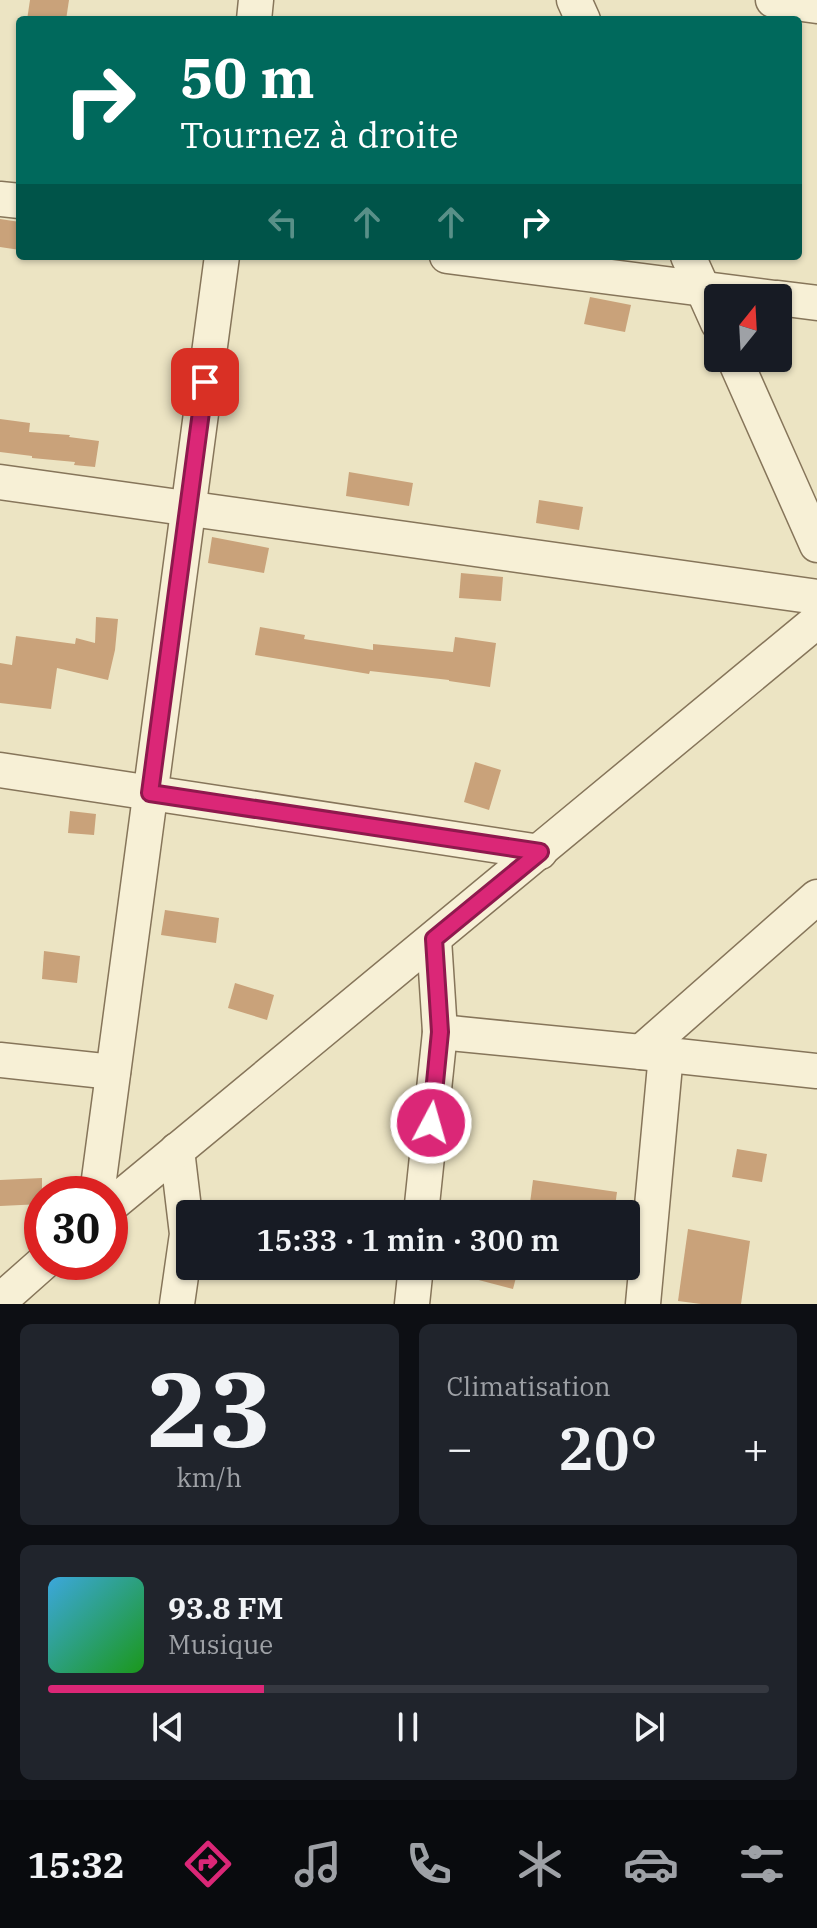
<!DOCTYPE html>
<html lang="fr">
<head>
<meta charset="utf-8">
<style>
  :root { --surface:#171b24; --page:#20242c; --text:#f1f3f6; --muted:#9ea1a6; --line:#363941; --accent:#db2777 }
  body { margin:0; font-family:"IBM Plex Serif",serif; background:var(--page); color:var(--text); height:100vh; display:flex; flex-direction:column; font-size:30px; white-space:nowrap }
  * { box-sizing:border-box; margin:0 }
  p { font-size:26px; color:var(--muted) }
  .icon { flex:none; width:44px; height:44px; fill:none; stroke:currentColor; stroke-width:2; stroke-linecap:round; stroke-linejoin:round }
  .map { position:relative; height:1304px; overflow:hidden }
  .details { display:flex; flex-direction:column; gap:20px; padding:20px; background:#0d0f14; flex:1 }
  .details>* { flex:none }
  .guide { position:absolute; left:16px; top:16px; width:786px; height:244px; border-radius:8px; box-shadow:0 2px 6px #0004; background:#00695c; color:#fff; overflow:hidden }
  .needle { width:52px; rotate:18deg }
  .fabs { position:absolute; left:704px; top:284px; display:grid; gap:16px }
  .fabs a { display:grid; place-items:center; width:88px; height:88px; border-radius:8px; background:var(--surface); box-shadow:0 2px 6px #0004; font-size:40px }
  .speed { position:absolute; left:24px; top:1176px; display:flex; gap:16px; font-size:40px; font-weight:700; text-align:center }
  .speed>* { display:grid; place-content:center; width:104px; height:104px; border-radius:50%; background:var(--surface); box-shadow:0 2px 6px #0004; line-height:1 }
  .speed .limit { border:12px solid #d22; background:#fff; color:#111 }
  .pin { position:absolute; display:grid; place-items:center; width:68px; height:68px; color:#fff; margin:-34px; border-radius:16px; box-shadow:0 4px 12px #0006 }
  .me { position:absolute; width:88px; margin:-44px; rotate:6deg; stroke-linejoin:round; filter:drop-shadow(0 0 6px #0008) }
  .turn { display:flex; align-items:center; gap:28px; height:168px; padding:0 32px; font-size:36px }
  .turn .icon { width:104px; height:104px; stroke-width:2.5 }
  .turn b { display:block; font-size:56px; line-height:68px }
  .lanes { display:flex; align-items:center; height:76px; padding:0 32px; background:#0003; justify-content:center; gap:40px; direction:ltr }
  .lanes .off { opacity:.35 }
  .big { font-size:60px; font-weight:600; line-height:1.1 }
  .details .card { flex:1; display:flex; flex-direction:column; justify-content:center; gap:12px; min-width:0; padding:0 28px; border-radius:12px; background:var(--page) }
  .details .dial { align-items:center; gap:0 }
  .dial b { font-size:104px; line-height:1 }
  .song { display:flex; align-items:center; gap:24px }
  .cover { width:96px; height:96px; border-radius:12px; background:linear-gradient(135deg,hsl(200 70% 55%),hsl(120 70% 35%)) }
  .played { height:8px; border-radius:4px; background:linear-gradient(90deg,var(--accent) 30%,var(--line) 30%) }
  .keys { display:flex; justify-content:space-around; direction:ltr }
  .heat { display:flex; justify-content:space-between; align-items:center; font-size:44px; direction:ltr }
  .details .tiles { flex:1; display:grid; gap:20px; grid-template-columns:1fr 1fr }
  .card:last-child { grid-column:span 2 }
  .trip { position:absolute; left:176px; top:1200px; width:464px; height:80px; border-radius:8px; background:var(--surface); box-shadow:0 2px 6px #0004; font-weight:600; line-height:80px; text-align:center }
  .menu { display:flex; height:128px; justify-content:space-around; align-items:center; background:#090b0e; color:var(--muted) }
  .menu .icon { width:56px; height:56px }
  .menu .on { color:var(--accent) }
  .menu b { font-size:36px; color:var(--text) }
  .map>svg:first-child { display:block }
  .building { fill:#c9a27a }
  .lines { fill:none; stroke-linecap:round; stroke-linejoin:round }
  .minor-casing { stroke:#86755a; stroke-width:37 }
  .minor { stroke:#f7f0d6; stroke-width:34 }
  .route-casing { stroke:#8e194d; stroke-width:20 }
  .route { stroke:#db2777; stroke-width:14 }
</style>
</head>
<body>
<div class="map">
<svg width="817" height="1304" viewBox="0 0 817 1304">
  <rect width="100%" height="100%" fill="#ece4c3"/>
  <!-- building -->
  <g class="building">
    <path d="M 30,0 L 69,0 L 66,20 L 27,20 Z"/>
    <path d="M 0,219 L 20,222 L 20,250 L 0,247 Z"/>
    <path d="M 590,297 L 631,305 L 625,332 L 584,324 Z"/>
    <path d="M 0,419 L 30,423 L 29,432 L 70,435 L 69,437 L 99,441 L 95,467 L 74,465 L 75,462 L 32,458 L 32,456 L 0,452 Z"/>
    <path d="M 349,472 L 413,483 L 409,506 L 346,496 Z"/>
    <path d="M 539,500 L 583,507 L 579,530 L 536,523 Z"/>
    <path d="M 212,537 L 269,548 L 264,573 L 208,563 Z"/>
    <path d="M 461,573 L 503,577 L 501,601 L 459,598 Z"/>
    <path d="M 96,617 L 118,619 L 115,650 L 108,680 L 57,668 L 51,709 L 0,703 L 0,663 L 12,665 L 16,636 L 75,644 L 76,638 L 95,643 Z"/>
    <path d="M 260,627 L 305,635 L 304,639 L 373,650 L 373,644 L 453,652 L 455,637 L 496,643 L 490,687 L 449,681 L 449,680 L 370,671 L 369,674 L 255,655 Z"/>
    <path d="M 475,762 L 501,770 L 489,810 L 464,802 Z"/>
    <path d="M 70,811 L 96,814 L 94,835 L 68,833 Z"/>
    <path d="M 165,910 L 219,918 L 216,943 L 161,935 Z"/>
    <path d="M 44,951 L 80,956 L 77,983 L 42,979 Z"/>
    <path d="M 235,983 L 274,995 L 267,1020 L 228,1008 Z"/>
    <path d="M 737,1149 L 767,1154 L 762,1182 L 732,1177 Z"/>
    <path d="M 42,1178 L 42,1204 L 0,1206 L 0,1180 Z"/>
    <path d="M 533,1180 L 617,1192 L 614,1214 L 530,1203 Z"/>
    <path d="M 688,1229 L 750,1241 L 741,1304 L 701,1304 L 678,1301 Z"/>
    <path d="M 452,1266 L 519,1266 L 513,1289 L 452,1273 Z"/>
  </g>
  <g class="lines">
    <defs>
      <g id="minor">
        <path d="M 574,0 L 583,20"/>
        <path d="M 773,0 L 817,6"/>
        <path d="M 254,20 L 256,0"/>
        <path d="M 0,199 L 20,201"/>
        <path d="M 447,256 L 775,298"/>
        <path d="M 688,256 L 718,323"/>
        <path d="M 778,298 L 817,303"/>
        <path d="M 734,358 L 817,545"/>
        <path d="M 0,482 L 817,597"/>
        <path d="M 0,770 L 540,852"/>
        <path d="M 440,1032 L 641,1052 L 817,1071"/>
        <path d="M 641,1052 L 817,897"/>
        <path d="M 0,1060 L 113,1072"/>
        <path d="M 177,1150 L 187,1234 L 177,1304"/>
        <path d="M 97,1194 L 222,256"/>
        <path d="M 110,1206 L 817,621"/>
        <path d="M 421,1214 L 440,1032 L 434,939"/>
        <path d="M 0,1301 L 44,1262"/>
        <path d="M 412,1304 L 416,1266"/>
        <path d="M 643,1304 L 666,1054"/>
      </g>
    </defs>
    <!-- minor casing -->
    <use href="#minor" class="minor-casing"/>
    <!-- minor -->
    <use href="#minor" class="minor"/>
  </g>
  <g class="lines">
    <defs>
      <path id="route" d="M 205,382 L 150,793 L 540,852 L 434,939 L 440,1032 L 431,1123"/>
    </defs>
    <!-- route casing -->
    <use href="#route" class="route-casing"/>
    <!-- route -->
    <use href="#route" class="route"/>
  </g>
</svg>
<div class="fabs">
<a><svg class="needle" viewBox="-14 -14 28 28"><path d="M0-13l5 13h-10z" fill="#e53935"/><path d="M0 13l5-13h-10z" fill="#9ea1a6"/></svg></a>
</div>
<div class="speed"><div class="limit">30</div></div>
<div class="pin" style="left:205px;top:382px;background:#d93025"><svg class="icon" aria-label="arrive" viewBox="0 0 24 24"><path d="M6 21V4h12l-3 4 3 4H6"/></svg></div>
<svg class="me" style="left:431px;top:1123px" viewBox="-20 -20 40 40"><circle r="17" fill="#db2777" stroke="#fff" stroke-width="3"/><path d="M0-11L8 9 0 5-8 9z" fill="#fff"/></svg>
<div class="trip">15:33 · 1 min · 300 m</div>
<div class="guide">
<div class="turn"><svg class="icon" aria-label="right" viewBox="0 0 24 24"><path d="M7 20v-9h11M14 6l5 5-5 5"/></svg><div><b>50 m</b>Tournez à droite</div></div>
<div class="lanes"><svg class="icon off" aria-label="left" viewBox="0 0 24 24"><path d="M17 20v-9H6M10 6l-5 5 5 5"/></svg><svg class="icon off" aria-label="ahead" viewBox="0 0 24 24"><path d="M12 20V5M6 11l6-6 6 6"/></svg><svg class="icon off" aria-label="ahead" viewBox="0 0 24 24"><path d="M12 20V5M6 11l6-6 6 6"/></svg><svg class="icon" aria-label="right" viewBox="0 0 24 24"><path d="M7 20v-9h11M14 6l5 5-5 5"/></svg></div>
</div>
</div>
<section class="details">
<div class="tiles">
<div class="card dial"><b>23</b><p>km/h</p></div>
<div class="card"><p>Climatisation</p>
<div class="heat"><a>−</a><b class="big">20°</b><a>+</a></div>
</div>
<div class="card">
<div class="song"><i class="cover"></i><div><b>93.8 FM</b><p>Musique</p></div></div>
<div class="played"></div>
<div class="keys"><svg class="icon" aria-label="previous" viewBox="0 0 24 24"><path d="M18 5L8 12l10 7zM5 5v14"/></svg><svg class="icon" aria-label="pause" viewBox="0 0 24 24"><path d="M8 5v14M16 5v14"/></svg><svg class="icon" aria-label="next" viewBox="0 0 24 24"><path d="M6 5l10 7-10 7zM19 5v14"/></svg></div>
</div>
</div>
</section>
<nav class="menu">
<b>15:32</b>
<svg class="icon on" aria-label="directions" viewBox="0 0 24 24"><path d="M12 3l9 9-9 9-9-9zM9 14v-3h6M13 9l2 2-2 2"/></svg>
<svg class="icon" aria-label="music" viewBox="0 0 24 24"><path d="M9 18V5l10-2v13"/><circle cx="6" cy="18" r="3"/><circle cx="16" cy="16" r="3"/></svg>
<svg class="icon" aria-label="phone" viewBox="0 0 24 24"><path d="M5 4h4l2 5-3 2q2 4 5 5l2-3 5 2v4C11 20 4 13 5 4z"/></svg>
<svg class="icon" aria-label="climate" viewBox="0 0 24 24"><path d="M12 3v18M4 7l16 10M4 17L20 7"/></svg>
<svg class="icon" aria-label="car" viewBox="0 0 24 24"><path d="M5 17H2v-5l4-1 3-4h7l3 4 3 1v5h-3M9 17h6M6 11h13"/><circle cx="7" cy="17" r="2"/><circle cx="17" cy="17" r="2"/></svg>
<svg class="icon" aria-label="filters" viewBox="0 0 24 24"><path d="M4 7h16M4 17h16"/><circle cx="9" cy="7" r="2"/><circle cx="15" cy="17" r="2"/></svg>
</nav>
</body>
</html>
